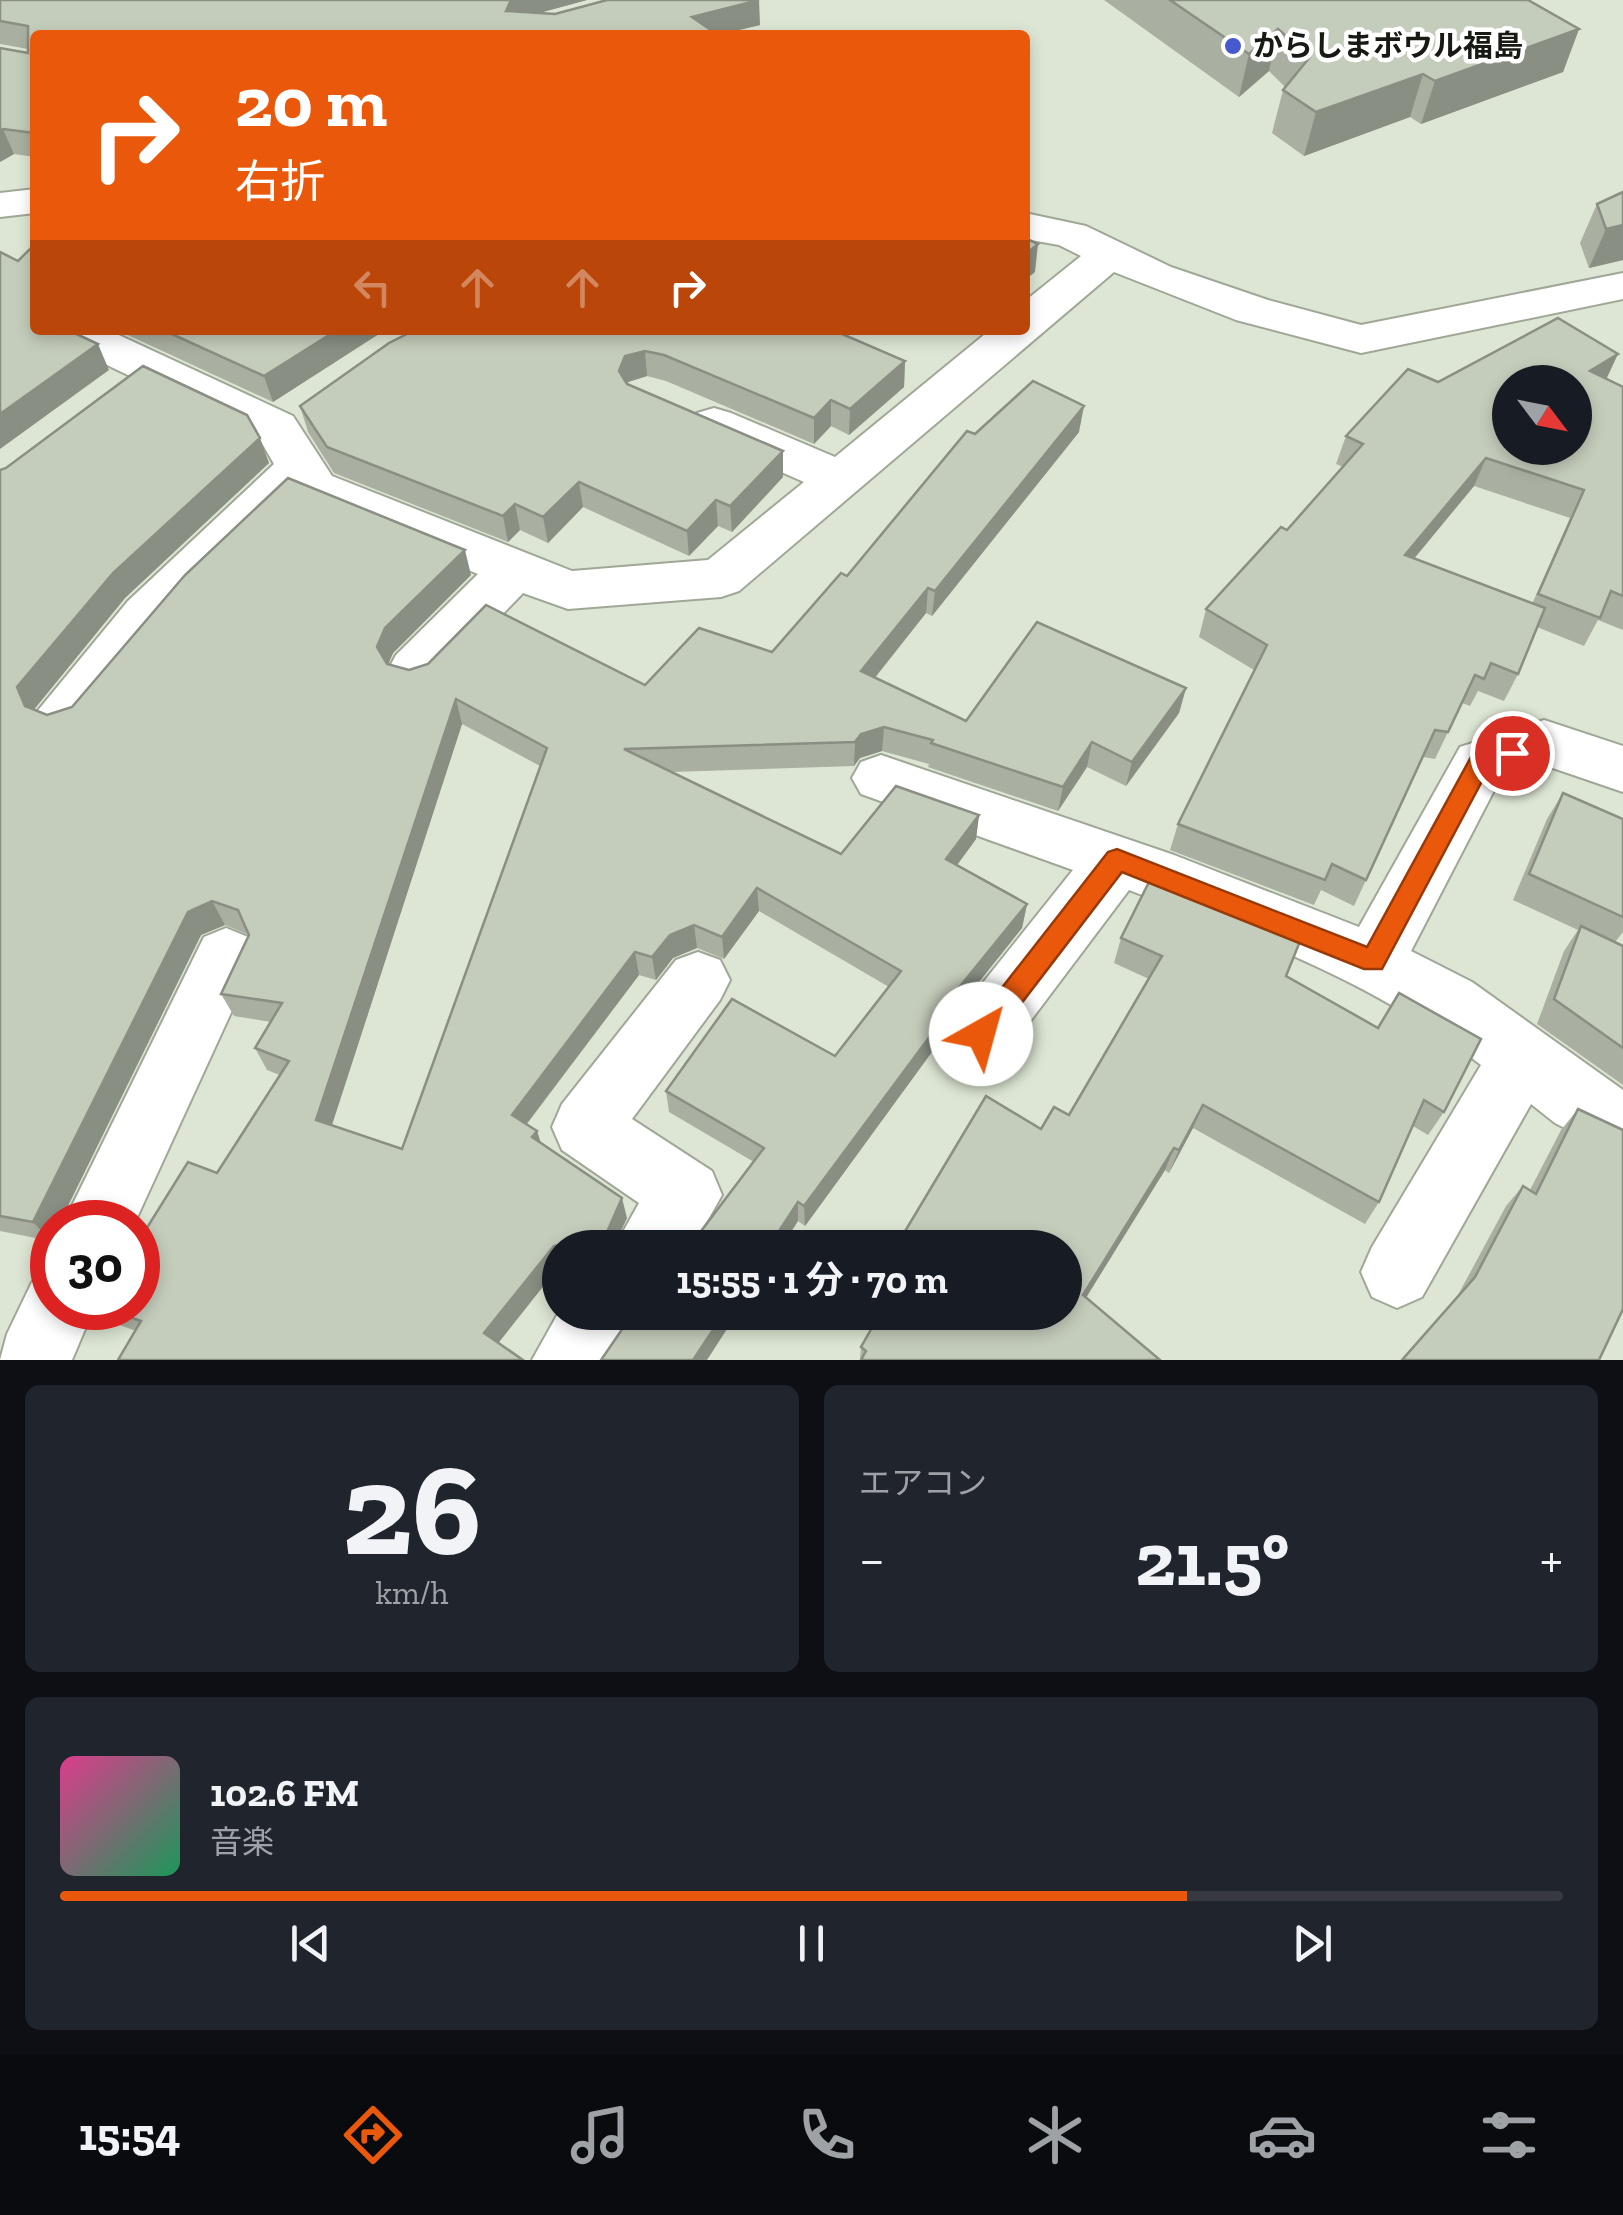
<!DOCTYPE html>
<html lang="ja">
<head>
<meta charset="utf-8">
<style>
  :root { --surface:#171b24; --page:#20242c; --text:#f1f3f6; --muted:#9ea1a6; --line:#363941; --accent:#ea580c }
  body { margin:0; font-family:"Zilla Slab","Noto Sans JP",serif; background:var(--page); color:var(--text); height:100vh; display:flex; flex-direction:column; font-size:38px; white-space:nowrap }
  * { box-sizing:border-box; margin:0 }
  p { font-size:32px; color:var(--muted) }
  .icon { flex:none; width:55px; height:55px; fill:none; stroke:currentColor; stroke-width:2; stroke-linecap:round; stroke-linejoin:round }
  .map { position:relative; height:1360px; overflow:hidden }
  .drawer { display:flex; flex-direction:column; gap:25px; padding:25px; background:#0d0f14; flex:1 }
  .drawer>* { flex:none }
  .banner { position:absolute; left:30px; top:30px; width:1000px; height:305px; border-radius:10px; box-shadow:0 5px 15px #0003; background:#ea580c; color:#fff; overflow:hidden }
  .needle { width:65px; rotate:122deg }
  .buttons { position:absolute; left:1492px; top:365px; display:grid; gap:20px }
  .buttons a { display:grid; place-items:center; width:100px; height:100px; border-radius:50%; background:var(--surface); box-shadow:0 5px 15px #0003; font-size:50px }
  .speed { position:absolute; left:30px; top:1200px; display:flex; gap:20px; font-size:50px; font-weight:700; text-align:center }
  .speed>* { display:grid; place-content:center; width:130px; height:130px; border-radius:50%; background:var(--surface); box-shadow:0 5px 15px #0003; line-height:1 }
  .speed .limit { border:15px solid #d22; background:#fff; color:#111 }
  .pin { position:absolute; display:grid; place-items:center; width:85px; height:85px; color:#fff; margin:-42px; border:5px solid #fff; border-radius:50%; box-shadow:0 2px 10px #0007 }
  .me { position:absolute; width:110px; margin:-55px; rotate:38deg; stroke-linejoin:round; filter:drop-shadow(0 0 8px #0008) }
  .turn { display:flex; align-items:center; gap:35px; height:210px; padding:0 40px; font-size:45px }
  .turn .icon { width:130px; height:130px; stroke-width:2.5 }
  .turn b { display:block; font-size:70px; line-height:85px }
  .lanes { display:flex; align-items:center; height:95px; padding:0 40px; background:#0003; justify-content:center; gap:50px; direction:ltr }
  .lanes .off { opacity:.35 }
  .big { font-size:75px; font-weight:700; line-height:1.1 }
  .drawer .widget { flex:1; display:flex; flex-direction:column; justify-content:center; gap:15px; min-width:0; padding:0 35px; border-radius:15px; background:var(--page) }
  .drawer .dial { align-items:center; gap:0 }
  .dial b { font-size:130px; line-height:1 }
  .song { display:flex; align-items:center; gap:30px }
  .cover { width:120px; height:120px; border-radius:15px; background:linear-gradient(135deg,hsl(330 70% 55%),hsl(150 70% 35%)) }
  .played { height:10px; border-radius:5px; background:linear-gradient(90deg,var(--accent) 75%,var(--line) 75%) }
  .keys { display:flex; justify-content:space-around; direction:ltr }
  .heat { display:flex; justify-content:space-between; align-items:center; font-size:55px; direction:ltr }
  .drawer .tiles { flex:1; display:grid; gap:25px; grid-template-columns:1fr 1fr }
  .widget:last-child { grid-column:span 2 }
  .trip { position:absolute; left:542px; top:1230px; width:540px; height:100px; border-radius:50px; background:var(--surface); box-shadow:0 5px 15px #0003; font-weight:700; line-height:100px; text-align:center }
  .menu { display:flex; height:160px; justify-content:space-around; align-items:center; background:#090b0e; color:var(--muted) }
  .menu .icon { width:70px; height:70px }
  .menu .selected { color:var(--accent) }
  .menu b { font-size:45px; color:var(--text) }
  .map>svg:first-child { display:block }
  .lines { fill:none; stroke-linecap:round; stroke-linejoin:round }
  .street-casing { stroke:#9fa796; stroke-width:4 }
  .street { fill:#fff; fill-rule:evenodd }
  .wall { fill:#a9afa1; fill-rule:evenodd }
  .shaded-wall { fill:#898f83 }
  .building { fill:#c4ccbb; stroke:#898f83; stroke-width:2.5; fill-rule:evenodd }
  .route { fill:#ea580c; stroke:#983908; stroke-width:2.5 }
  .poi-dot { fill:#4659cd; stroke:#fff; stroke-width:4 }
  .labels { text-anchor:middle; stroke-width:9; stroke-linejoin:round; paint-order:stroke }
  .far-poi-label { font-size:30px; font-weight:bold; fill:#171a13; stroke:#fff; text-anchor:start }
</style>
</head>
<body>
<div class="map">
<svg width="1623" height="1360" viewBox="0 0 1623 1360">
  <rect width="100%" height="100%" fill="#dde6d4"/>
  <g class="lines">
    <defs>
      <g id="street">
        <path d="M 35,189 L 35,213 L 0,217 L 0,193 Z"/>
        <path d="M 1025,213 L 1086,226 L 1171,267 L 1268,300 L 1361,325 L 1623,273 L 1623,299 L 1361,353 L 1236,320 L 1114,272 L 739,591 L 721,597 L 568,609 L 523,593 L 434,685 L 415,691 L 396,685 L 388,670 L 396,655 L 478,574 L 296,499 L 193,598 L 83,729 L 63,736 L 43,729 L 35,714 L 128,601 L 274,464 L 259,438 L 55,340 L 48,330 L 108,330 L 293,416 L 332,476 L 572,571 L 708,560 L 804,482 L 697,435 L 690,424 L 697,413 L 714,408 L 731,413 L 835,457 L 990,330 L 1025,330 L 1025,301 L 1081,256 L 1059,245 L 1025,239 Z"/>
        <path d="M 1544,720 L 1623,746 L 1623,792 L 1544,765 L 1500,779 L 1411,951 L 1472,982 L 1623,1090 L 1623,1158 L 1555,1123 L 1531,1104 L 1422,1297 L 1397,1308 L 1372,1297 L 1361,1272 L 1372,1247 L 1481,1065 C 1375,982 1254,938 1129,890 L 1004,1056 L 981,1065 L 958,1056 L 948,1035 L 958,1014 L 1073,870 L 861,794 L 852,778 L 861,762 L 881,755 L 1174,855 L 1359,927 L 1460,747 Z"/>
        <path d="M 226,928 L 248,937 L 257,956 L 135,1222 L 64,1222 L 204,937 Z"/>
        <path d="M 698,952 L 720,960 L 730,980 L 720,1000 L 632,1119 L 712,1171 L 722,1195 L 692,1248 L 614,1248 L 639,1203 L 562,1150 L 552,1127 L 562,1104 L 676,960 Z"/>
        <path d="M 52,1274 L 52,1308 L 94,1308 L 72,1360 L 0,1360 L 7,1334 L 32,1282 Z"/>
        <path d="M 560,1310 L 560,1312 L 639,1312 L 613,1360 L 532,1360 Z"/>
      </g>
    </defs>
    <!-- street casing -->
    <use href="#street" class="street-casing"/>
    <!-- street -->
    <use href="#street" class="street"/>
  </g>
  <!-- wall -->
  <g class="wall">
    <path d="M 0,0 L 587,0 L 539,13 L 760,25 L 718,35 L 35,35 L 35,157 L 14,154 L 0,162 L 0,48 L 28,53 L 28,49 L 0,44 Z"/>
    <path d="M 1104,0 L 1528,0 L 1579,29 L 1563,72 L 1421,124 L 1410,117 L 1304,156 L 1272,133 L 1283,90 L 1285,87 L 1269,71 L 1239,97 Z"/>
    <path d="M 1623,192 L 1623,260 L 1589,268 L 1580,243 L 1597,204 Z"/>
    <path d="M 117,330 L 385,330 L 273,402 Z"/>
    <path d="M 415,330 L 905,361 L 904,387 L 849,435 L 831,426 L 814,444 L 666,381 L 647,376 L 628,382 L 627,384 L 783,477 L 732,532 L 718,526 L 689,556 L 583,507 L 548,543 L 520,530 L 508,542 L 334,473 L 308,432 L 300,406 Z"/>
    <path d="M 1606,379 L 1623,387 L 1623,630 L 1598,620 L 1584,646 L 1537,627 L 1518,674 L 1504,701 L 1478,691 L 1470,706 L 1462,703 L 1435,759 L 1423,757 L 1354,906 L 1321,890 L 1314,905 L 1170,850 L 1178,824 L 1254,670 L 1199,637 L 1206,609 L 1287,530 L 1343,467 L 1336,464 L 1346,436 L 1438,382 ZM 1474,486 L 1570,518 L 1532,604 L 1414,558 Z"/>
    <path d="M 1079,432 L 932,616 L 926,613 L 875,678 L 966,721 L 1186,688 L 1179,713 L 1126,786 L 1087,767 L 1058,811 L 928,767 L 929,764 L 882,751 L 860,758 L 854,766 L 672,772 L 841,854 L 979,815 L 976,839 L 957,865 L 1027,904 L 1022,928 L 955,1012 L 945,1034 L 805,1226 L 798,1221 L 695,1239 L 754,1162 L 669,1112 L 666,1091 L 835,1056 L 889,987 L 759,911 L 724,959 L 697,948 L 673,958 L 656,980 L 639,975 L 527,1124 L 537,1131 L 541,1143 L 627,1218 L 620,1232 L 643,1233 L 646,1248 L 560,1248 L 560,1265 L 498,1343 L 136,1331 L 103,1319 L 92,1308 L 138,1308 L 217,1173 L 280,1075 L 267,1070 L 255,1048 L 271,1022 L 234,1016 L 221,994 L 249,935 L 225,925 L 201,935 L 60,1222 L 52,1222 L 51,1241 L 0,1231 L 0,470 L 269,463 L 125,598 L 34,709 L 47,715 L 471,575 L 393,653 L 388,664 L 409,670 L 645,685 L 772,652 L 847,576 L 975,434 ZM 462,724 L 540,766 L 402,1149 L 332,1125 Z"/>
    <path d="M 1563,793 L 1623,819 L 1623,932 L 1615,942 L 1623,946 L 1623,1085 L 1537,1024 L 1564,951 L 1578,930 L 1513,900 L 1547,819 Z"/>
    <path d="M 1153,874 L 1303,934 L 1286,976 L 1378,1028 L 1399,993 L 1481,1039 L 1444,1112 L 1428,1135 L 1413,1126 L 1379,1202 L 1365,1224 L 1193,1128 L 1169,1173 L 1165,1170 L 1086,1297 L 1160,1360 L 860,1360 L 861,1347 L 878,1319 L 868,1312 L 1065,1312 L 1065,1248 L 895,1248 L 986,1096 L 1041,1129 L 1054,1107 L 1069,1115 L 1149,979 L 1114,963 L 1121,938 Z"/>
    <path d="M 1578,1109 L 1623,1130 L 1458,1295 L 1506,1206 L 1523,1186 L 1530,1190 L 1561,1130 Z"/>
  </g>
  <!-- shaded-wall -->
  <g class="shaded-wall">
    <path d="M 511,0 L 587,0 L 517,19 L 506,11 Z"/>
    <path d="M 759,0 L 760,25 L 718,35 L 692,17 Z"/>
    <path d="M 1278,29 L 1269,71 L 1239,97 L 1249,54 Z"/>
    <path d="M 1579,29 L 1563,72 L 1421,124 L 1435,81 Z"/>
    <path d="M 1423,74 L 1410,117 L 1304,156 L 1316,112 Z"/>
    <path d="M 3,129 L 14,154 L 0,162 L 0,131 Z"/>
    <path d="M 1623,225 L 1623,260 L 1589,268 L 1606,229 Z"/>
    <path d="M 1038,244 L 1035,272 L 1025,280 L 1025,255 Z"/>
    <path d="M 337,330 L 385,330 L 273,402 L 264,376 Z"/>
    <path d="M 98,344 L 109,370 L 0,449 L 0,414 Z"/>
    <path d="M 645,351 L 647,376 L 628,382 L 622,397 L 619,371 L 625,356 Z"/>
    <path d="M 1618,354 L 1605,382 L 1590,371 Z"/>
    <path d="M 905,361 L 904,387 L 849,435 L 850,409 Z"/>
    <path d="M 831,400 L 831,426 L 814,444 L 814,418 Z"/>
    <path d="M 1084,406 L 1079,432 L 932,616 L 935,591 Z"/>
    <path d="M 260,438 L 269,463 L 125,598 L 32,712 L 25,706 L 17,687 L 113,573 Z"/>
    <path d="M 783,451 L 783,477 L 732,532 L 730,506 Z"/>
    <path d="M 1486,458 L 1474,486 L 1394,583 L 1405,555 Z"/>
    <path d="M 579,482 L 583,507 L 548,543 L 543,517 Z"/>
    <path d="M 716,500 L 718,526 L 689,556 L 687,531 Z"/>
    <path d="M 515,504 L 520,530 L 508,542 L 503,516 Z"/>
    <path d="M 465,550 L 471,575 L 393,653 L 385,672 L 377,647 L 385,628 Z"/>
    <path d="M 928,588 L 926,613 L 860,696 L 861,671 Z"/>
    <path d="M 1186,688 L 1179,713 L 1126,786 L 1132,762 Z"/>
    <path d="M 456,699 L 462,724 L 327,1140 L 316,1120 Z"/>
    <path d="M 884,727 L 882,751 L 860,758 L 854,766 L 855,742 L 861,734 Z"/>
    <path d="M 1092,742 L 1087,767 L 1058,811 L 1063,787 Z"/>
    <path d="M 979,815 L 976,839 L 944,883 L 946,859 Z"/>
    <path d="M 757,888 L 759,911 L 724,959 L 722,937 Z"/>
    <path d="M 212,901 L 225,925 L 201,935 L 60,1222 L 52,1222 L 52,1238 L 51,1241 L 33,1222 L 188,912 Z"/>
    <path d="M 1027,904 L 1022,928 L 955,1012 L 945,1034 L 805,1226 L 804,1206 L 958,989 Z"/>
    <path d="M 694,925 L 697,948 L 673,958 L 656,980 L 652,957 L 670,935 Z"/>
    <path d="M 635,952 L 639,975 L 518,1135 L 512,1115 Z"/>
    <path d="M 1203,1105 L 1193,1128 L 1169,1173 L 1179,1150 Z"/>
    <path d="M 537,1131 L 543,1151 L 532,1137 Z"/>
    <path d="M 1174,1148 L 1165,1170 L 1076,1314 L 1083,1295 Z"/>
    <path d="M 622,1198 L 627,1218 L 618,1237 L 607,1232 Z"/>
    <path d="M 798,1202 L 798,1221 L 781,1248 L 768,1248 Z"/>
    <path d="M 554,1246 L 560,1265 L 492,1351 L 484,1333 Z"/>
    <path d="M 725,1312 L 738,1312 L 707,1360 L 693,1360 Z"/>
  </g>
  <!-- building -->
  <g class="building">
    <path d="M 0,0 L 511,0 L 506,11 L 555,14 L 607,0 L 759,0 L 692,17 L 718,35 L 35,35 L 35,133 L 3,129 L 0,131 L 0,48 L 28,53 L 28,26 L 0,21 Z"/>
    <path d="M 1170,0 L 1528,0 L 1579,29 L 1435,81 L 1423,74 L 1316,112 L 1283,90 L 1310,57 L 1278,29 L 1249,54 Z"/>
    <path d="M 1623,192 L 1623,225 L 1606,229 L 1597,204 Z"/>
    <path d="M 1025,238 L 1038,244 L 1025,255 Z"/>
    <path d="M 35,244 L 35,330 L 68,330 L 98,344 L 0,414 L 0,252 L 18,261 Z"/>
    <path d="M 1558,318 L 1618,354 L 1590,371 L 1623,387 L 1623,596 L 1611,591 L 1600,618 L 1538,594 L 1584,490 L 1486,458 L 1405,555 L 1545,608 L 1518,674 L 1491,663 L 1484,679 L 1475,675 L 1448,732 L 1435,730 L 1366,880 L 1332,864 L 1325,880 L 1178,824 L 1267,645 L 1206,609 L 1281,527 L 1287,530 L 1363,444 L 1346,436 L 1408,369 L 1438,382 ZM 1510,382 L 1575,382 L 1575,448 L 1510,448 Z"/>
    <path d="M 163,330 L 337,330 L 264,376 Z"/>
    <path d="M 415,330 L 833,330 L 905,361 L 850,409 L 831,400 L 814,418 L 664,355 L 645,351 L 625,356 L 619,371 L 627,384 L 783,451 L 730,506 L 716,500 L 687,531 L 579,482 L 543,517 L 515,504 L 503,516 L 327,447 L 300,406 L 389,343 Z"/>
    <path d="M 143,366 L 247,415 L 260,438 L 113,573 L 17,687 L 25,706 L 47,715 L 72,707 L 185,575 L 288,478 L 465,550 L 385,628 L 377,647 L 387,664 L 409,670 L 428,664 L 486,605 L 645,685 L 699,628 L 772,652 L 841,573 L 847,576 L 967,431 L 975,434 L 1033,381 L 1084,406 L 935,591 L 928,588 L 861,671 L 966,721 L 1037,622 L 1186,688 L 1132,762 L 1092,742 L 1063,787 L 931,743 L 933,740 L 884,727 L 861,734 L 855,742 L 624,749 L 841,854 L 896,786 L 979,815 L 946,859 L 1027,904 L 958,989 L 948,1012 L 804,1206 L 798,1202 L 768,1248 L 680,1248 L 688,1235 L 695,1239 L 764,1148 L 666,1091 L 732,999 L 835,1056 L 901,971 L 757,888 L 722,937 L 694,925 L 670,935 L 652,957 L 635,952 L 512,1115 L 537,1131 L 532,1137 L 622,1198 L 607,1232 L 643,1233 L 554,1246 L 484,1333 L 523,1360 L 118,1360 L 141,1321 L 104,1308 L 138,1308 L 138,1242 L 188,1162 L 217,1173 L 289,1061 L 255,1048 L 282,1003 L 221,994 L 249,935 L 238,910 L 212,901 L 188,912 L 33,1222 L 0,1216 L 0,470 L 6,468 ZM 456,699 L 547,748 L 402,1149 L 316,1120 Z"/>
    <path d="M 1563,793 L 1623,819 L 1623,917 L 1529,874 Z"/>
    <path d="M 1153,874 L 1303,934 L 1286,976 L 1378,1028 L 1399,993 L 1481,1039 L 1444,1112 L 1424,1100 L 1379,1202 L 1203,1105 L 1179,1150 L 1174,1148 L 1083,1295 L 1160,1360 L 861,1360 L 866,1351 L 861,1347 L 881,1312 L 1065,1312 L 1065,1248 L 895,1248 L 986,1096 L 1041,1129 L 1054,1107 L 1069,1115 L 1162,956 L 1121,938 Z"/>
    <path d="M 1581,926 L 1623,946 L 1623,1048 L 1554,999 Z"/>
    <path d="M 1578,1109 L 1623,1130 L 1623,1309 L 1599,1360 L 1402,1360 L 1475,1277 L 1523,1186 L 1536,1194 Z"/>
    <path d="M 634,1312 L 725,1312 L 693,1360 L 601,1360 Z"/>
  </g>
  <!-- route -->
  <path class="route" d="M 1512,743 L 1520,746 L 1520,759 L 1488,770 L 1382,969 L 1364,969 L 1122,872 L 991,1043 L 981,1047 L 972,1043 L 968,1034 L 972,1026 L 1108,852 L 1117,849 L 1367,947 L 1471,757 Z"/>
  <!-- markers -->
  <circle class="poi-dot" cx="1233" cy="46" r="10"/>
  <g class="labels">
    <!-- far-poi labels -->
    <g class="far-poi-label">
      <text x="1253" y="56">からしまボウル福島</text>
    </g>
  </g>
</svg>
<div class="buttons">
<a><svg class="needle" viewBox="-14 -14 28 28"><path d="M0-13l5 13h-10z" fill="#e53935"/><path d="M0 13l5-13h-10z" fill="#9ea1a6"/></svg></a>
</div>
<div class="speed"><div class="limit">30</div></div>
<div class="pin" style="left:1512px;top:753px;background:#d93025"><svg class="icon" aria-label="arrive" viewBox="0 0 24 24"><path d="M6 21V4h12l-3 4 3 4H6"/></svg></div>
<svg class="me" style="left:981px;top:1034px" viewBox="-20 -20 40 40"><circle r="19" fill="#fff"/><path d="M0-13L10 11 0 6-10 11z" fill="#ea580c"/></svg>
<div class="trip">15:55 · 1 分 · 70 m</div>
<div class="banner">
<div class="turn"><svg class="icon" aria-label="right" viewBox="0 0 24 24"><path d="M7 20v-9h11M14 6l5 5-5 5"/></svg><div><b>20 m</b>右折</div></div>
<div class="lanes"><svg class="icon off" aria-label="left" viewBox="0 0 24 24"><path d="M17 20v-9H6M10 6l-5 5 5 5"/></svg><svg class="icon off" aria-label="ahead" viewBox="0 0 24 24"><path d="M12 20V5M6 11l6-6 6 6"/></svg><svg class="icon off" aria-label="ahead" viewBox="0 0 24 24"><path d="M12 20V5M6 11l6-6 6 6"/></svg><svg class="icon" aria-label="right" viewBox="0 0 24 24"><path d="M7 20v-9h11M14 6l5 5-5 5"/></svg></div>
</div>
</div>
<section class="drawer">
<div class="tiles">
<div class="widget dial"><b>26</b><p>km/h</p></div>
<div class="widget"><p>エアコン</p>
<div class="heat"><a>−</a><b class="big">21.5°</b><a>+</a></div>
</div>
<div class="widget">
<div class="song"><i class="cover"></i><div><b>102.6 FM</b><p>音楽</p></div></div>
<div class="played"></div>
<div class="keys"><svg class="icon" aria-label="previous" viewBox="0 0 24 24"><path d="M18 5L8 12l10 7zM5 5v14"/></svg><svg class="icon" aria-label="pause" viewBox="0 0 24 24"><path d="M8 5v14M16 5v14"/></svg><svg class="icon" aria-label="next" viewBox="0 0 24 24"><path d="M6 5l10 7-10 7zM19 5v14"/></svg></div>
</div>
</div>
</section>
<nav class="menu">
<b>15:54</b>
<svg class="icon selected" aria-label="directions" viewBox="0 0 24 24"><path d="M12 3l9 9-9 9-9-9zM9 14v-3h6M13 9l2 2-2 2"/></svg>
<svg class="icon" aria-label="music" viewBox="0 0 24 24"><path d="M9 18V5l10-2v13"/><circle cx="6" cy="18" r="3"/><circle cx="16" cy="16" r="3"/></svg>
<svg class="icon" aria-label="phone" viewBox="0 0 24 24"><path d="M5 4h4l2 5-3 2q2 4 5 5l2-3 5 2v4C11 20 4 13 5 4z"/></svg>
<svg class="icon" aria-label="climate" viewBox="0 0 24 24"><path d="M12 3v18M4 7l16 10M4 17L20 7"/></svg>
<svg class="icon" aria-label="car" viewBox="0 0 24 24"><path d="M5 17H2v-5l4-1 3-4h7l3 4 3 1v5h-3M9 17h6M6 11h13"/><circle cx="7" cy="17" r="2"/><circle cx="17" cy="17" r="2"/></svg>
<svg class="icon" aria-label="filters" viewBox="0 0 24 24"><path d="M4 7h16M4 17h16"/><circle cx="9" cy="7" r="2"/><circle cx="15" cy="17" r="2"/></svg>
</nav>
</body>
</html>
